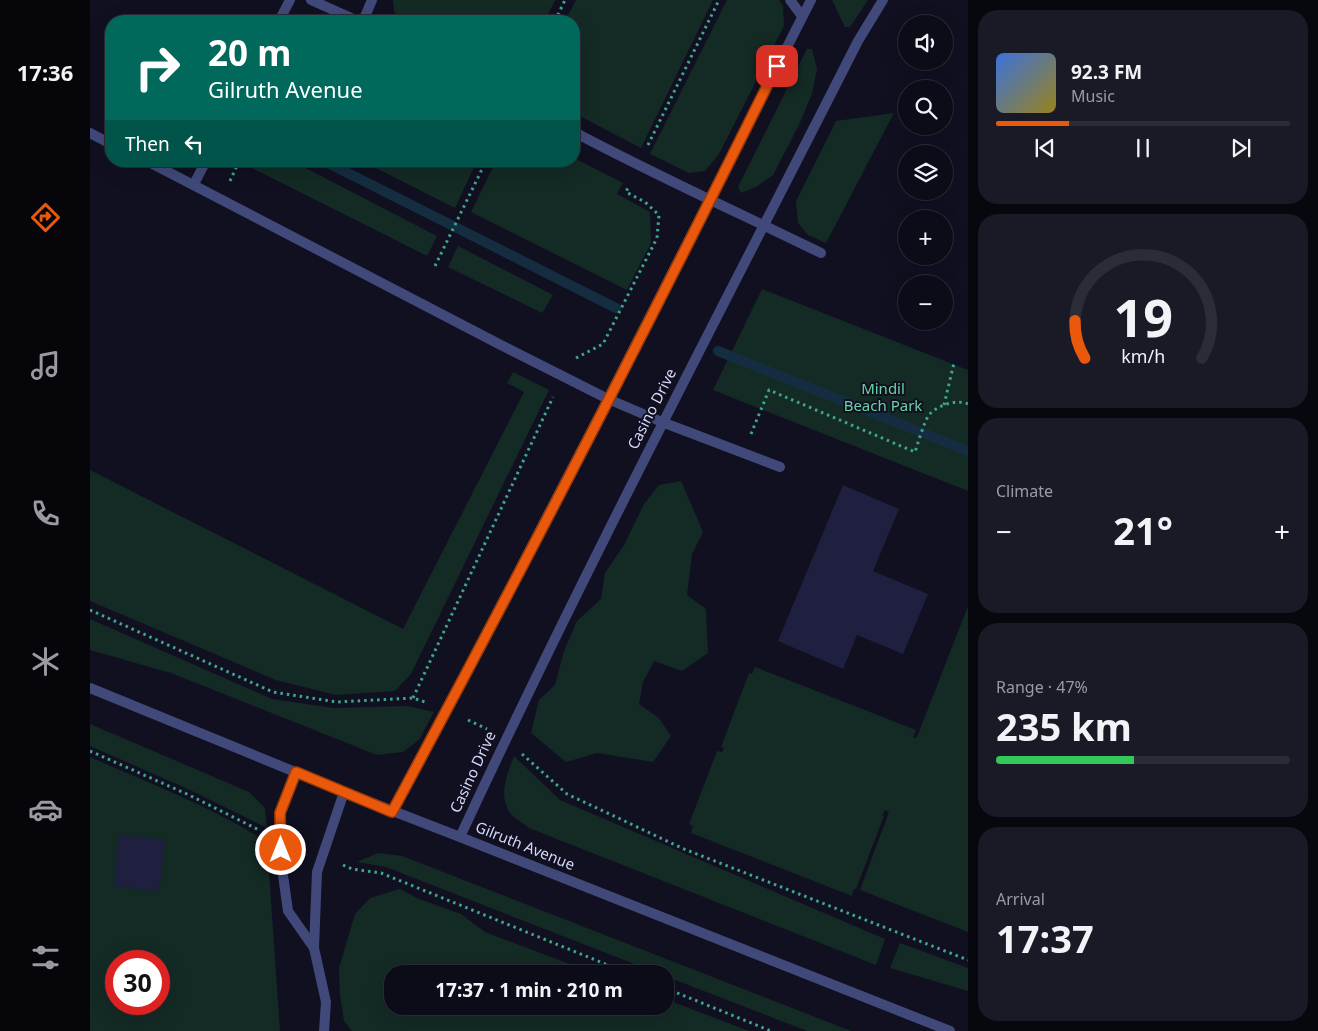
<!DOCTYPE html>
<html lang="en">
<head>
<meta charset="utf-8">
<style>
  :root { --surface:#0c0c19; --page:#1a1a26; --text:#f1f3f6; --muted:#9a9ba2; --line:#2c2c38; --accent:#ea580c }
  body { margin:0; font-family:"Noto Sans",sans-serif; background:var(--page); color:var(--text); height:100vh; display:flex; flex-direction:column; font-size:19px; white-space:nowrap }
  * { box-sizing:border-box; margin:0 }
  p { font-size:16px; color:var(--muted) }
  .icon { flex:none; width:28px; height:28px; fill:none; stroke:currentColor; stroke-width:2; stroke-linecap:round; stroke-linejoin:round }
  .map { position:relative; flex:1; overflow:hidden }
  .sheet { display:flex; flex-direction:column; gap:10px; padding:10px; background:#07070e; width:350px }
  .sheet>* { flex:none }
  .banner { position:absolute; left:15px; top:15px; width:475px; height:152px; border-radius:20px; box-shadow:0 5px 20px #0002,0 0 0 1px var(--line); background:#00695c; color:#fff; overflow:hidden }
  .fabs { position:absolute; left:808px; top:15px; display:grid; gap:10px }
  .fabs a { display:grid; place-items:center; width:55px; height:55px; border-radius:50%; background:var(--surface); box-shadow:0 5px 20px #0002,0 0 0 1px var(--line); font-size:25px }
  .speed { position:absolute; left:15px; top:950px; display:flex; gap:10px; font-size:25px; font-weight:700; text-align:center }
  .speed>* { display:grid; place-content:center; width:65px; height:65px; border-radius:50%; background:var(--surface); box-shadow:0 5px 20px #0002,0 0 0 1px var(--line); line-height:1 }
  .speed .limit { border:8px solid #d22; background:#fff; color:#111 }
  .pin { position:absolute; display:grid; place-items:center; width:42px; height:42px; color:#fff; margin:-21px; border-radius:10px; box-shadow:0 2px 8px #0006 }
  .me { position:absolute; width:55px; margin:-28px; rotate:0deg; stroke-linejoin:round; filter:drop-shadow(0 0 4px #0008) }
  .turn { display:flex; align-items:center; gap:18px; height:105px; padding:0 20px; font-size:22px }
  .turn .icon { width:65px; height:65px; stroke-width:2.5 }
  .turn b { display:block; font-size:35px; line-height:42px }
  .then { display:flex; align-items:center; height:48px; padding:0 20px; background:#0003; gap:10px; font-size:19px }
  .big { font-size:38px; font-weight:700; line-height:1.1 }
  .sheet .tile { flex:1; display:flex; flex-direction:column; justify-content:center; gap:8px; min-width:0; padding:0 18px; border-radius:20px; background:var(--page) }
  .sheet .dial { align-items:center; gap:0 }
  .dial svg { height:130px; overflow:visible; fill:none; stroke:var(--line); stroke-width:7; stroke-linecap:round; text-anchor:middle }
  .dial text { fill:var(--text); stroke:none }
  .song { display:flex; align-items:center; gap:15px }
  .cover { width:60px; height:60px; border-radius:8px; background:linear-gradient(135deg,hsl(220 70% 55%),hsl(50 70% 35%)) }
  .played { height:5px; border-radius:2px; background:linear-gradient(90deg,var(--accent) 25%,var(--line) 25%) }
  .keys { display:flex; justify-content:space-around; direction:ltr }
  .heat { display:flex; justify-content:space-between; align-items:center; font-size:28px; direction:ltr }
  .charge { height:8px; border-radius:4px; background:linear-gradient(90deg,#34c759 47%,var(--line) 0) }
  .trip { position:absolute; left:294px; top:965px; width:290px; height:50px; border-radius:20px; background:var(--surface); box-shadow:0 5px 20px #0002,0 0 0 1px var(--line); font-weight:700; line-height:50px; text-align:center }
  main { display:flex; flex:1; min-height:0 }
  .menu { display:flex; flex-direction:column; width:90px; justify-content:space-around; align-items:center; background:#05050a; color:var(--muted) }
  .menu .icon { width:35px; height:35px }
  .menu .on { color:var(--accent) }
  .menu b { font-size:22px; color:var(--text) }
  .map>svg:first-child { display:block }
  .green { fill:#142a25; fill-rule:evenodd }
  .lines { fill:none; stroke-linecap:round; stroke-linejoin:round }
  .stream { stroke:#142d41; stroke-width:10 }
  .building { fill:#1f1f3f }
  .path { stroke:#3da68d; stroke-width:3; stroke-dasharray:2.5 4; stroke-linecap:butt }
  .service { stroke:#41497a; stroke-width:10 }
  .minor { stroke:#41497a; stroke-width:10 }
  .tertiary { stroke:#41497a; stroke-width:10 }
  .route-casing { stroke:#983908; stroke-width:12 }
  .route { stroke:#ea580c; stroke-width:9 }
  .labels { text-anchor:middle; stroke-width:4; stroke-linejoin:round; paint-order:stroke }
  .park-label { font-size:15px; fill:#6ad1a5; stroke:#101021 }
  .street-label { font-size:15px; fill:#d5d8fa; stroke:#101021 }
</style>
</head>
<body>
<main>
<nav class="menu">
<b>17:36</b>
<svg class="icon on" aria-label="directions" viewBox="0 0 24 24"><path d="M12 3l9 9-9 9-9-9zM9 14v-3h6M13 9l2 2-2 2"/></svg>
<svg class="icon" aria-label="music" viewBox="0 0 24 24"><path d="M9 18V5l10-2v13"/><circle cx="6" cy="18" r="3"/><circle cx="16" cy="16" r="3"/></svg>
<svg class="icon" aria-label="phone" viewBox="0 0 24 24"><path d="M5 4h4l2 5-3 2q2 4 5 5l2-3 5 2v4C11 20 4 13 5 4z"/></svg>
<svg class="icon" aria-label="climate" viewBox="0 0 24 24"><path d="M12 3v18M4 7l16 10M4 17L20 7"/></svg>
<svg class="icon" aria-label="car" viewBox="0 0 24 24"><path d="M5 17H2v-5l4-1 3-4h7l3 4 3 1v5h-3M9 17h6M6 11h13"/><circle cx="7" cy="17" r="2"/><circle cx="17" cy="17" r="2"/></svg>
<svg class="icon" aria-label="filters" viewBox="0 0 24 24"><path d="M4 7h16M4 17h16"/><circle cx="9" cy="7" r="2"/><circle cx="15" cy="17" r="2"/></svg>
</nav>
<div class="map">
<svg width="878" height="1031" viewBox="0 0 878 1031">
  <rect width="100%" height="100%" fill="#101021"/>
  <!-- green -->
  <g class="green">
    <path d="M 303,0 L 465,0 L 455,21 L 309,21 L 304,11 Z"/>
    <path d="M 486,0 L 623,0 L 551,148 L 484,113 L 484,21 L 475,21 Z"/>
    <path d="M 637,0 L 689,0 L 693,6 L 694,26 L 629,154 L 615,171 L 599,173 L 560,154 Z"/>
    <path d="M 742,0 L 778,0 L 760,27 L 755,27 Z"/>
    <path d="M 717,49 L 722,49 L 727,69 L 722,94 L 709,125 L 683,175 L 666,187 L 651,193 L 648,187 Z"/>
    <path d="M 804,113 L 736,243 L 718,235 L 708,223 L 706,201 L 746,121 Z"/>
    <path d="M 484,158 L 533,183 L 527,194 L 560,212 L 561,243 L 537,290 L 381,212 L 406,161 L 484,161 Z"/>
    <path d="M 160,161 L 202,161 L 347,236 L 337,256 L 168,171 L 158,166 Z"/>
    <path d="M 272,161 L 387,161 L 365,208 Z"/>
    <path d="M 368,246 L 463,295 L 452,313 L 358,267 Z"/>
    <path d="M 672,289 L 878,370 L 878,491 L 623,390 Z"/>
    <path d="M 423,372 L 459,390 L 321,674 L 305,691 L 246,695 L 186,680 L 0,601 L 0,470 L 313,629 L 434,392 L 417,383 Z"/>
    <path d="M 591,481 L 613,532 L 602,554 L 597,595 L 616,609 L 618,653 L 592,671 L 564,661 L 553,682 L 549,704 L 569,718 L 581,736 L 563,762 L 507,753 L 476,762 L 441,733 L 449,700 L 465,685 L 474,651 L 487,621 L 511,599 L 515,573 L 534,545 L 554,504 L 569,485 Z"/>
    <path d="M 878,606 L 878,932 L 770,890 L 799,812 L 795,810 L 792,815 L 794,816 L 766,889 L 764,889 L 762,896 L 601,833 L 603,826 L 599,824 L 627,751 L 632,752 L 634,748 L 631,747 L 659,673 L 662,674 L 665,667 L 826,730 L 823,737 L 825,738 L 827,737 Z"/>
    <path d="M 0,619 L 182,699 L 244,708 L 317,706 L 344,712 L 329,740 L 313,752 L 287,755 L 81,673 L 0,650 Z"/>
    <path d="M 0,724 L 159,792 L 175,808 L 177,828 L 100,790 L 0,746 Z"/>
    <path d="M 424,756 L 470,800 L 795,939 L 786,965 L 439,828 C 433,823 424,818 420,813 C 408,795 417,774 424,756 Z"/>
    <path d="M 0,757 C 59,783 122,807 177,842 L 190,1031 L 0,1031 ZM 26,961 L 69,961 L 69,1004 L 26,1004 Z"/>
    <path d="M 288,853 L 312,856 L 761,1031 L 717,1031 L 575,976 L 575,974 L 570,974 L 296,867 L 267,862 Z"/>
    <path d="M 310,889 L 329,899 L 371,914 L 395,932 L 507,974 L 302,974 L 302,1006 L 575,1006 L 575,999 L 659,1031 L 262,1031 L 254,1021 L 250,996 L 249,968 L 265,914 L 280,898 Z"/>
    <path d="M 810,943 L 878,968 L 878,991 L 800,968 Z"/>
  </g>
  <g class="lines">
    <!-- stream -->
    <g class="stream">
      <path d="M 234,161 L 526,308"/>
      <path d="M 628,351 L 878,451"/>
    </g>
  </g>
  <!-- building -->
  <g class="building">
    <path d="M 753,485 L 809,509 L 783,571 L 838,594 L 813,654 L 767,635 L 753,669 L 688,641 Z"/>
    <path d="M 29,835 L 75,840 L 69,891 L 24,886 Z"/>
  </g>
  <g class="lines">
    <!-- path -->
    <g class="path">
      <path d="M 465,21 L 475,0"/>
      <path d="M 558,145 L 629,0"/>
      <path d="M 140,181 L 149,161"/>
      <path d="M 345,266 L 396,161"/>
      <path d="M 486,358 L 513,344 L 567,238 L 569,215 L 555,202 L 536,192 L 539,185"/>
      <path d="M 854,405 L 864,363"/>
      <path d="M 661,434 L 679,390 L 825,452 C 828,443 834,422 839,415 C 847,405 867,399 878,404"/>
      <path d="M 0,610 L 183,692 L 247,702 L 323,698 L 338,703"/>
      <path d="M 323,698 L 463,397"/>
      <path d="M 378,720 L 397,729"/>
      <path d="M 0,751 L 99,795 L 169,830"/>
      <path d="M 432,754 L 477,794 L 594,849 L 878,960"/>
      <path d="M 253,865 L 262,869 L 291,873 L 540,974"/>
      <path d="M 575,988 L 681,1031"/>
    </g>
    <!-- service -->
    <g class="service">
      <path d="M 221,0 L 268,21"/>
      <path d="M 700,0 L 712,16"/>
      <path d="M 189,21 L 200,0"/>
      <path d="M 273,21 L 282,0"/>
      <path d="M 484,132 C 565,175 649,213 731,253"/>
      <path d="M 0,133 L 21,144"/>
      <path d="M 57,161 L 407,343 L 518,399 L 572,422 L 690,467"/>
      <path d="M 104,184 L 116,161"/>
      <path d="M 302,812 L 357,710 L 518,399 L 721,0"/>
      <path d="M 370,837 C 495,568 634,305 768,41 L 793,0"/>
    </g>
    <!-- minor -->
    <g class="minor">
      <path d="M 206,772 L 190,813 L 191,861 L 198,911 L 224,948"/>
      <path d="M 234,1031 L 236,1002 L 224,948 L 227,872 L 254,792"/>
    </g>
    <!-- tertiary -->
    <path class="tertiary" d="M 0,688 L 254,792 L 370,837 L 860,1031"/>
  </g>
  <g class="lines">
    <defs>
      <path id="route" d="M 191,850 L 190,813 L 206,772 L 302,812 C 435,565 563,316 687,66"/>
    </defs>
    <!-- route casing -->
    <use href="#route" class="route-casing"/>
    <!-- route -->
    <use href="#route" class="route"/>
  </g>
  <g class="labels">
    <!-- park labels -->
    <g class="park-label">
      <text x="793" y="394">Mindil<tspan x="793" dy="17">Beach Park</tspan></text>
    </g>
    <!-- street labels -->
    <g class="street-label">
      <text transform="translate(562 409) rotate(-63)" y="5">Casino Drive</text>
      <text transform="translate(383 772) rotate(-65)" y="5">Casino Drive</text>
      <text transform="translate(435 846) rotate(22)" y="5">Gilruth Avenue</text>
    </g>
  </g>
</svg>
<div class="fabs">
<a><svg class="icon" aria-label="sound" viewBox="0 0 24 24"><path d="M4 9h4l5-4v14l-5-4H4zM17 9q2 3 0 6"/></svg></a>
<a><svg class="icon" aria-label="search" viewBox="0 0 24 24"><circle cx="10" cy="10" r="6"/><path d="M15 15l6 6"/></svg></a>
<a><svg class="icon" aria-label="layers" viewBox="0 0 24 24"><path d="M12 4l9 5-9 5-9-5zM3 14l9 5 9-5"/></svg></a>
<a>+</a>
<a>−</a>
</div>
<div class="speed"><div class="limit">30</div></div>
<div class="pin" style="left:687px;top:66px;background:#d93025"><svg class="icon" aria-label="arrive" viewBox="0 0 24 24"><path d="M6 21V4h12l-3 4 3 4H6"/></svg></div>
<svg class="me" style="left:191px;top:850px" viewBox="-20 -20 40 40"><circle r="17" fill="#ea580c" stroke="#fff" stroke-width="3"/><path d="M0-11L8 9 0 5-8 9z" fill="#fff"/></svg>
<div class="trip">17:37 · 1 min · 210 m</div>
<div class="banner">
<div class="turn"><svg class="icon" aria-label="right" viewBox="0 0 24 24"><path d="M7 20v-9h11M14 6l5 5-5 5"/></svg><div><b>20 m</b>Gilruth Avenue</div></div>
<div class="then">Then<svg class="icon" aria-label="left" viewBox="0 0 24 24"><path d="M17 20v-9H6M10 6l-5 5 5 5"/></svg></div>
</div>
</div>
<section class="sheet">
<div class="tile">
<div class="song"><i class="cover"></i><div><b>92.3 FM</b><p>Music</p></div></div>
<div class="played"></div>
<div class="keys"><svg class="icon" aria-label="previous" viewBox="0 0 24 24"><path d="M18 5L8 12l10 7zM5 5v14"/></svg><svg class="icon" aria-label="pause" viewBox="0 0 24 24"><path d="M8 5v14M16 5v14"/></svg><svg class="icon" aria-label="next" viewBox="0 0 24 24"><path d="M6 5l10 7-10 7zM19 5v14"/></svg></div>
</div>
<div class="tile dial"><svg viewBox="0 0 100 80">
<path d="M14 69A42 42 0 1 1 86 69"/>
<path d="M14 69A42 42 0 0 1 8 46" stroke="#ea580c"/>
<text x="50" y="56" font-size="32" font-weight="700">19</text>
<text x="50" y="72" font-size="11">km/h</text>
</svg></div>
<div class="tile"><p>Climate</p>
<div class="heat"><a>−</a><b class="big">21°</b><a>+</a></div>
</div>
<div class="tile"><p>Range · 47%</p><b class="big">235 km</b><div class="charge"></div></div>
<div class="tile"><p>Arrival</p><b class="big">17:37</b></div>
</section>
</main>
</body>
</html>
